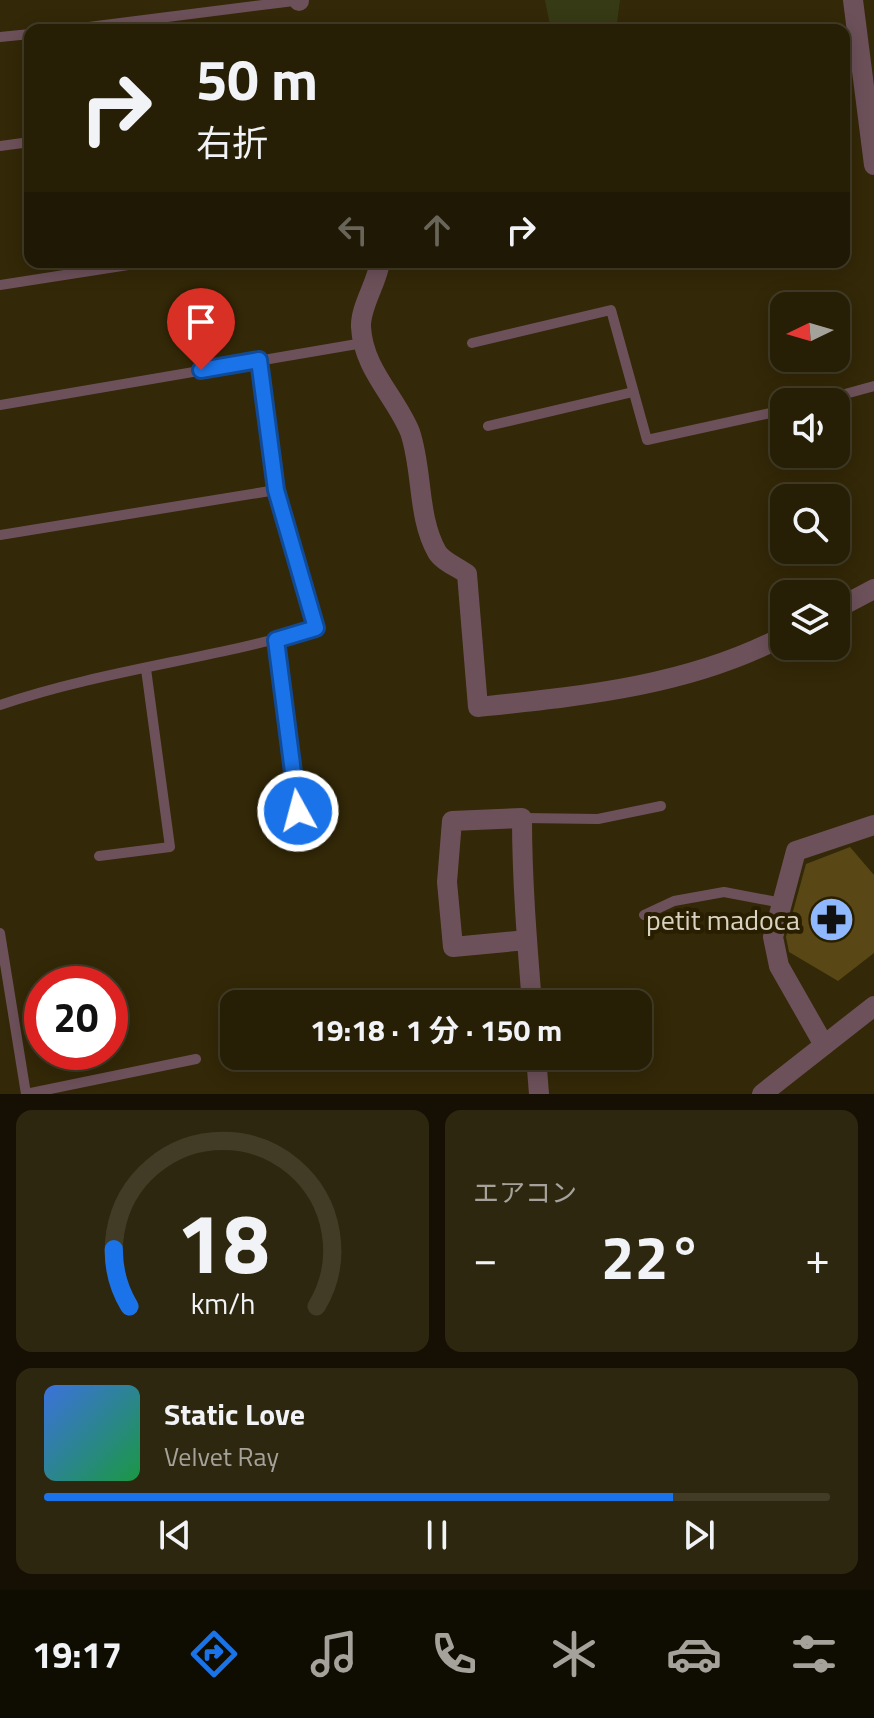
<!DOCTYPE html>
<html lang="ja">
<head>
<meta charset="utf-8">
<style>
  :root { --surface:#261e05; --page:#2e270f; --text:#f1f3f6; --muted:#a4a29a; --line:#423c27; --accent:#1a73e8 }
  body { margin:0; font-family:"Titillium Web","Noto Sans JP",sans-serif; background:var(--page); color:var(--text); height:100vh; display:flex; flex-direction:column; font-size:30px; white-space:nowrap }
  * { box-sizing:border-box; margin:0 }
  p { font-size:26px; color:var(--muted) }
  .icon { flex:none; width:44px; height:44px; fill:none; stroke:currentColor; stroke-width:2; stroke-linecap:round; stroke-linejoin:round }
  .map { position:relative; height:1094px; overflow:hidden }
  .panel { display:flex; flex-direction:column; gap:16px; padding:16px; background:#151003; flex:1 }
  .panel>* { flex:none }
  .guide { position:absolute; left:24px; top:24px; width:826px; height:244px; border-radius:16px; box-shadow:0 4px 20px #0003,0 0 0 2px var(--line); background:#261e05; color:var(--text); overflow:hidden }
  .needle { width:52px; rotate:265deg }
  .fabs { position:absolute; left:770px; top:292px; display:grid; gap:16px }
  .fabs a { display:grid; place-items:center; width:80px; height:80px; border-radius:16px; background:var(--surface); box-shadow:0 4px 20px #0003,0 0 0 2px var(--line); font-size:40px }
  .speed { position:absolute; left:24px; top:966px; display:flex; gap:16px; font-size:40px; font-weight:700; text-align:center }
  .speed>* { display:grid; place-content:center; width:104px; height:104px; border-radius:50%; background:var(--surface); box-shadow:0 4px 20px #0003,0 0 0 2px var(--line); line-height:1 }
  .speed .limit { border:12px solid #d22; background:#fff; color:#111 }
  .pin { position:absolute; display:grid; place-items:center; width:68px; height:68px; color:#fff; margin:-82px -34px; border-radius:50% 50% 50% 0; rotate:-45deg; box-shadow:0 0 8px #0007 }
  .pin .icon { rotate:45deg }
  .me { position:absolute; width:88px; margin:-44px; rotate:353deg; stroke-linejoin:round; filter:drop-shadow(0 0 6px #0008) }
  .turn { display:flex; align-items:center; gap:28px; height:168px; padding:0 40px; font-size:36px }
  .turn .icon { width:104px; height:104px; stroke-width:2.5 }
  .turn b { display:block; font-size:56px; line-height:68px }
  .lanes { display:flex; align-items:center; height:76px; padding:0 40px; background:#0003; justify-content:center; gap:40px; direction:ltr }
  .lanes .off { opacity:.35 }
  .big { font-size:60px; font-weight:700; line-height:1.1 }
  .panel .card { flex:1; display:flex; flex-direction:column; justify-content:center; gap:12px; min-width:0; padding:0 28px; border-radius:16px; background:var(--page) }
  .panel .dial { align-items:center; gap:0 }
  .dial svg { height:208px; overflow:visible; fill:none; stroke:var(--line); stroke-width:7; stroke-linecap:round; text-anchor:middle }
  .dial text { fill:var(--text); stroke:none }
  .song { display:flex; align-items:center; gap:24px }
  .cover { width:96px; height:96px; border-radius:12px; background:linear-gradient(135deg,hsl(220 70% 55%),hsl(140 70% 35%)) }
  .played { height:8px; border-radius:4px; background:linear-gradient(90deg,var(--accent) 80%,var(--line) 80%) }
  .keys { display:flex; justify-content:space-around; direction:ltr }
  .heat { display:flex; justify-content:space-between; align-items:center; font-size:44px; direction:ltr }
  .panel .tiles { flex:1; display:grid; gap:16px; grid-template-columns:1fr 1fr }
  .card:last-child { grid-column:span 2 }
  .trip { position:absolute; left:220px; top:990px; width:432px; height:80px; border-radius:16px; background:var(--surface); box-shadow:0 4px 20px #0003,0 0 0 2px var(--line); font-weight:700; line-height:80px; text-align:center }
  .tab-bar { display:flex; height:128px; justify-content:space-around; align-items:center; background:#0f0c02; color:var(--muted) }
  .tab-bar .icon { width:56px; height:56px }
  .tab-bar .current { color:var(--accent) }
  .tab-bar b { font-size:36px; color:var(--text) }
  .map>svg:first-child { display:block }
  .green { fill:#363b15 }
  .building { fill:#594815 }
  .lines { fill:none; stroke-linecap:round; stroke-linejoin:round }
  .service { stroke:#6d515a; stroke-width:10 }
  .minor { stroke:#6d515a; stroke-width:20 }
  .tertiary { stroke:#6d515a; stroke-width:20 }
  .route-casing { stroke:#114b97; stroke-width:20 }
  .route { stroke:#1a73e8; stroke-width:14 }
  .labels { text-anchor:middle; stroke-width:8; stroke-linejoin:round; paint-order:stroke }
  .poi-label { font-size:28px; fill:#d9d3c1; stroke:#291e00; text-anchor:end }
</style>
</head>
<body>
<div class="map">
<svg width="874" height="1094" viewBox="0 0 874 1094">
  <rect width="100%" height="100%" fill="#332807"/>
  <!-- green -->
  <path class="green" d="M 545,0 L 620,0 L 616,30 L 551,30 Z"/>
  <!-- building -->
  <path class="building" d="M 850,847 L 874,875 L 874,953 L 838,981 L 789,952 L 786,937 L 806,864 Z"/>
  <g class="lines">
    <!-- service -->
    <g class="service">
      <path d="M 65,30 L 302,0"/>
      <path d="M 0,37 L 30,34"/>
      <path d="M 0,146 L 30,142"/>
      <path d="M 0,285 L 141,263"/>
      <path d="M 472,343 L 611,310 L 647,440 L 784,410"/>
      <path d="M 816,402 L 874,386"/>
      <path d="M 0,405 L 363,343"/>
      <path d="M 488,426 L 633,392"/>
      <path d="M 0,535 L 276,490"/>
      <path d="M 276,640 L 298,811"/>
      <path d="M 0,705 C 103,670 212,659 316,628 L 276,490 L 259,360"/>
      <path d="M 522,818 L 598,819 L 661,806"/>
      <path d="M 99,856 L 170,847 L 146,669"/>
      <path d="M 644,915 L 674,901 L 724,892 L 782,903"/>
      <path d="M 0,933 L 26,1094 L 196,1059"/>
    </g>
    <!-- minor -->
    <g class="minor">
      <path d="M 299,0 L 299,1"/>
      <path d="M 853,0 L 874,165"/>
      <path d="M 380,262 C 377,283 360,307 361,327 C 363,369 396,397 410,432 C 423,470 417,517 437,552 C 442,561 459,568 467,574 L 478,707 C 583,696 689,686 784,636"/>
      <path d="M 836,609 L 874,589"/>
      <path d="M 527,940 L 453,947 L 447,882 L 452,821 L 522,818 C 522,880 527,942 532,1004"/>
      <path d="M 824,1045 L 779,966 L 773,937 L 796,851 L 874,825"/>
      <path d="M 536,1056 L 539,1094"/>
    </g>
    <!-- tertiary -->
    <path class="tertiary" d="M 762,1094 L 874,1006"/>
  </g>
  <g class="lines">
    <defs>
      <path id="route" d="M 201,370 L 259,360 L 276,490 L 316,628 L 276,640 L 298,811"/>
    </defs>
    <!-- route casing -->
    <use href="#route" class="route-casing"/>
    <!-- route -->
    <use href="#route" class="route"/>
  </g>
  <!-- icons -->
  <defs>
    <symbol id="pharmacy-disc" viewBox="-11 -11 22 22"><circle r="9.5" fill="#90b8fd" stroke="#291e00"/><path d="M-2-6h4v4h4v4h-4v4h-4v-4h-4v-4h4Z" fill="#111"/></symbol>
  </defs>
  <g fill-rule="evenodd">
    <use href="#pharmacy-disc" x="806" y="894" width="51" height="51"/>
  </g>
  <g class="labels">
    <!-- poi labels -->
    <g class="poi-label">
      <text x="800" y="930">petit madoca</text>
    </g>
  </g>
</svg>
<div class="fabs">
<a><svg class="needle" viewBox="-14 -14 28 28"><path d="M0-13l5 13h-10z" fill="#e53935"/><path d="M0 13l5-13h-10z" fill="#a4a29a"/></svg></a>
<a><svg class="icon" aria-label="sound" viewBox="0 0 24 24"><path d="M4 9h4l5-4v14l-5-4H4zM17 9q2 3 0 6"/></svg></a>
<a><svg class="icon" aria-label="search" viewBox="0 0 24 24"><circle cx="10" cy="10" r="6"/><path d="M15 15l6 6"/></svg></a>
<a><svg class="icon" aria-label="layers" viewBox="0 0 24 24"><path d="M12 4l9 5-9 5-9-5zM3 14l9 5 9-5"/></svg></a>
</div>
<div class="speed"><div class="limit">20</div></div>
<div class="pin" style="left:201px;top:370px;background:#d93025"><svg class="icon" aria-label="arrive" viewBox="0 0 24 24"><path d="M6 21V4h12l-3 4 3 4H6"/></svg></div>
<svg class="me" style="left:298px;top:811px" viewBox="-20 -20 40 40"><circle r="17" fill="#1a73e8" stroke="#fff" stroke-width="3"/><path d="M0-11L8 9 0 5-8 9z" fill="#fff"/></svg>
<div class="trip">19:18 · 1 分 · 150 m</div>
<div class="guide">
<div class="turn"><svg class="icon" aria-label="right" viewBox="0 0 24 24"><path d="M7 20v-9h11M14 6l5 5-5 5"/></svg><div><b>50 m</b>右折</div></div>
<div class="lanes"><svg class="icon off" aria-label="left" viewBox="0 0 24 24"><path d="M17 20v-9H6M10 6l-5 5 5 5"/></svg><svg class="icon off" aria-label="ahead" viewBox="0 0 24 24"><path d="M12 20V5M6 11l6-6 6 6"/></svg><svg class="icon" aria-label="right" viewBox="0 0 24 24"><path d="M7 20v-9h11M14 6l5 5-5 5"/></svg></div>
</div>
</div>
<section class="panel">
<div class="tiles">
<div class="card dial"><svg viewBox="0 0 100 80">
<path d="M14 69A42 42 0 1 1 86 69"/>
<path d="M14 69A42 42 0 0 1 8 47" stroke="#1a73e8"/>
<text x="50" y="56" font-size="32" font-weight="700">18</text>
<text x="50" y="72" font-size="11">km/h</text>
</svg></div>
<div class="card"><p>エアコン</p>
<div class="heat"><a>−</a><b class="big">22°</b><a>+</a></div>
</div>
<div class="card">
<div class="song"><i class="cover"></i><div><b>Static Love</b><p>Velvet Ray</p></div></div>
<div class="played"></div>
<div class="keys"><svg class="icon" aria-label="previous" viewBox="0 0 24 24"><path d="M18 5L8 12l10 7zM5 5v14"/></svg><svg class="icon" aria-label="pause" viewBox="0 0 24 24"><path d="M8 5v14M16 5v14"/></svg><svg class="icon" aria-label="next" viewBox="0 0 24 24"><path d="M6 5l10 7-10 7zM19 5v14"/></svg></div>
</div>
</div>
</section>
<nav class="tab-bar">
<b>19:17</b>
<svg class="icon current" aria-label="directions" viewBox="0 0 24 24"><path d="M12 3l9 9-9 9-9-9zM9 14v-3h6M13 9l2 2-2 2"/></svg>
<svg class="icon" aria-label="music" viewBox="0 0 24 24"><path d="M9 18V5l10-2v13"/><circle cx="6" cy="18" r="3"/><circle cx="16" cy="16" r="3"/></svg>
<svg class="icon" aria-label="phone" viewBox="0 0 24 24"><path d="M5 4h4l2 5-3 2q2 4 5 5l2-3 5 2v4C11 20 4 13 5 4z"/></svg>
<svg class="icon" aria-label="climate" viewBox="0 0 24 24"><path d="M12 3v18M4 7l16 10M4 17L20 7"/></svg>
<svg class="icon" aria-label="car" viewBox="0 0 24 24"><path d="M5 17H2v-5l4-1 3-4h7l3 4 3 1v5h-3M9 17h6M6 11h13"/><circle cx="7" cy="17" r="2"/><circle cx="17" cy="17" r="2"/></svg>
<svg class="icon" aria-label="filters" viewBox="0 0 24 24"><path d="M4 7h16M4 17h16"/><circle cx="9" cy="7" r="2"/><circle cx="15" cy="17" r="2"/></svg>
</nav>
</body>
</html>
